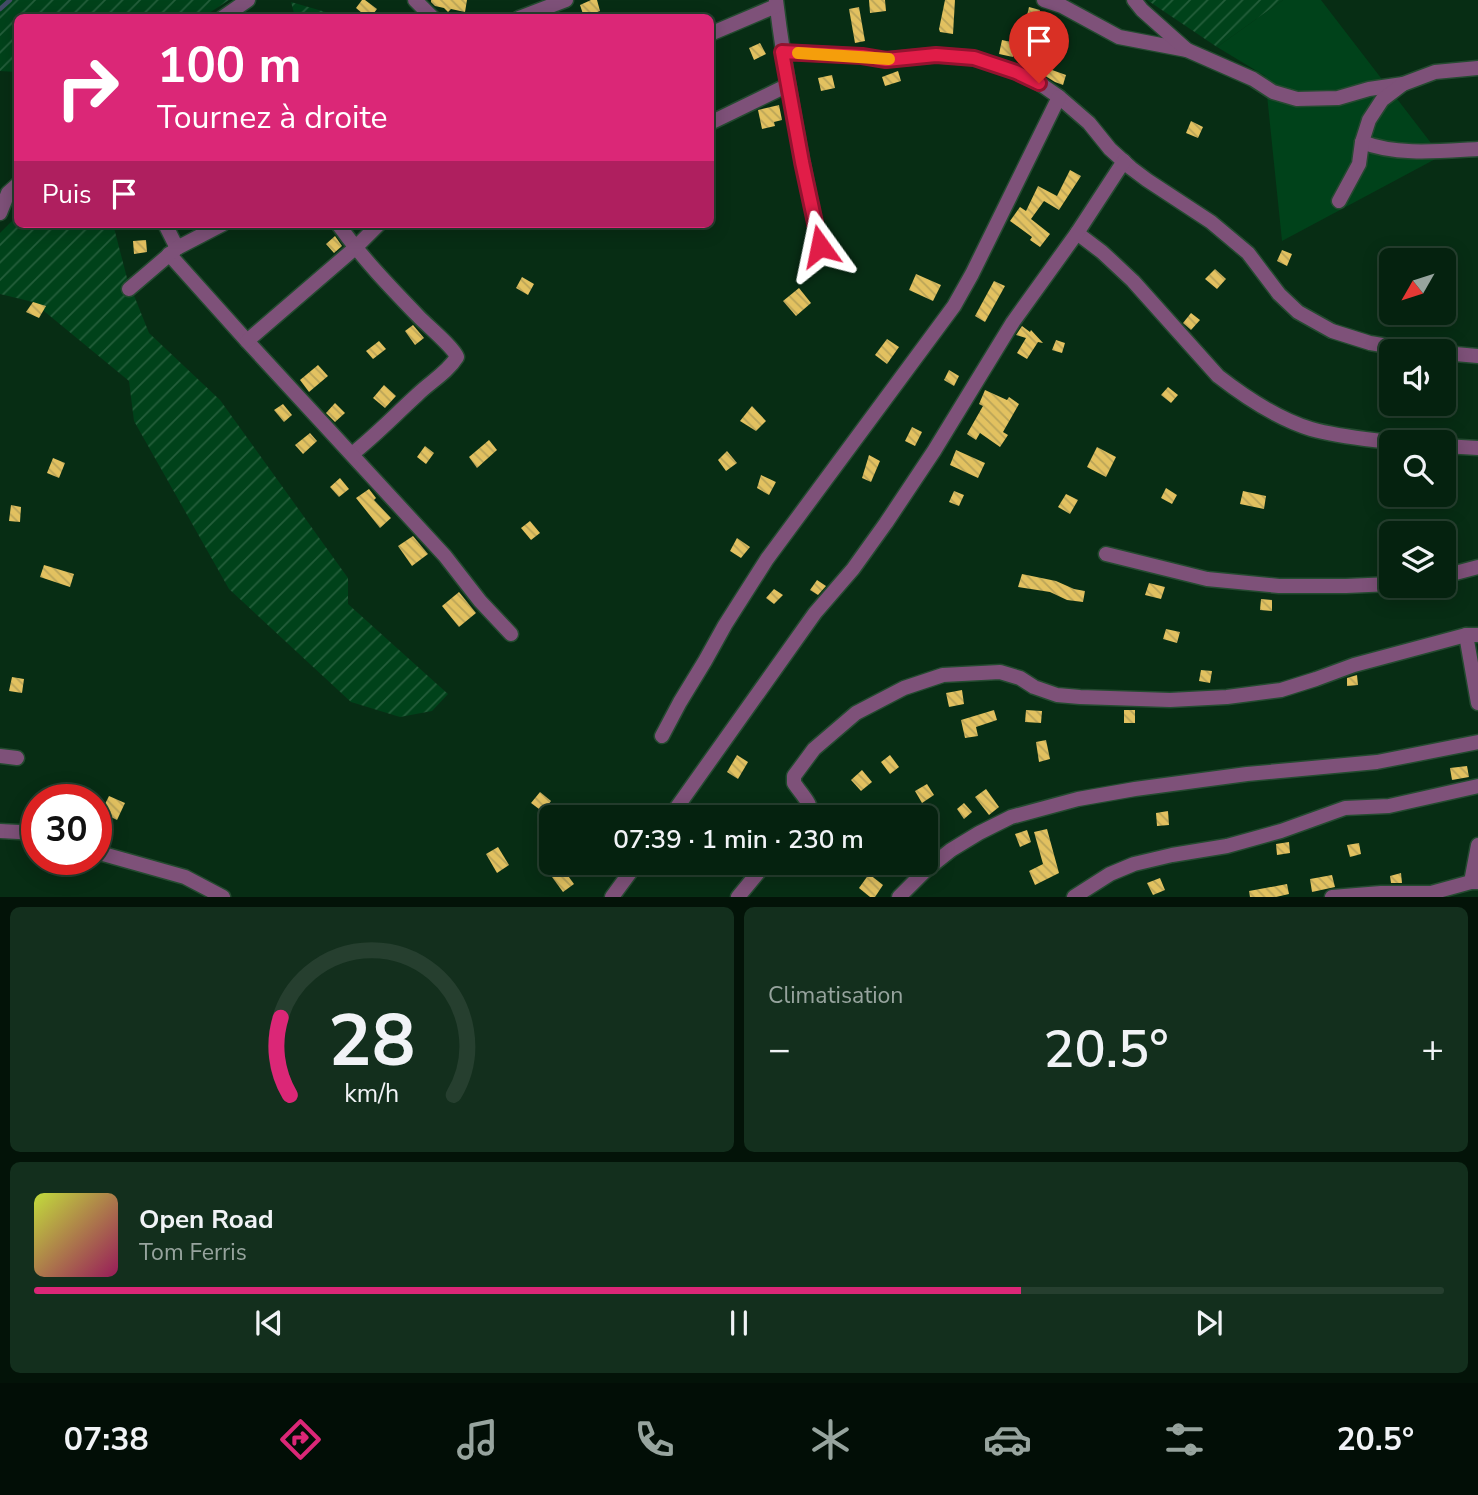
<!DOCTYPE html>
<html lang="fr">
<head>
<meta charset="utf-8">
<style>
  :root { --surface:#05220f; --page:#132f1d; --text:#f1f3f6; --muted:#97a49e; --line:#263f2f; --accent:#db2777 }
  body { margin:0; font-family:"Nunito Sans",sans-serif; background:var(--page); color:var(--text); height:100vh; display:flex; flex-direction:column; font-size:26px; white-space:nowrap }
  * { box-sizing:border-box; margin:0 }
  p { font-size:23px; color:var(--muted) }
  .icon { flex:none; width:38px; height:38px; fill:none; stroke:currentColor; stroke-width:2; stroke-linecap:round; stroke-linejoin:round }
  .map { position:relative; height:897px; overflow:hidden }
  .side { display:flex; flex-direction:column; gap:10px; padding:10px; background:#031308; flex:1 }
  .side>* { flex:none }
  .guide { position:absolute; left:14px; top:14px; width:700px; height:214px; border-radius:10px; box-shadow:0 4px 18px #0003,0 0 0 2px var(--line); background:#db2777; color:#fff; overflow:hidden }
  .needle { width:46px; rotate:231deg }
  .buttons { position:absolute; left:1379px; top:248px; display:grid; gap:14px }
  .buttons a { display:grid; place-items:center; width:77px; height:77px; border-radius:10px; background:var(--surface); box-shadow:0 4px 18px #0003,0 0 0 2px var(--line); font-size:35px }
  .speed { position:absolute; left:21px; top:784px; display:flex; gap:14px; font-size:35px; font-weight:700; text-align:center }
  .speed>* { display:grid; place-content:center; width:91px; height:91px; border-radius:50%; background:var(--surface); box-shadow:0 4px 18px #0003,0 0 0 2px var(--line); line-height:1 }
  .speed .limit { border:10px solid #d22; background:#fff; color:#111 }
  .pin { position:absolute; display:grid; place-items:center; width:60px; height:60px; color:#fff; margin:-72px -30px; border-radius:50% 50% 50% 0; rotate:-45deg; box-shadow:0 0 7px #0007 }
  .pin .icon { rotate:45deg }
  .me { position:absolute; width:77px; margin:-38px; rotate:348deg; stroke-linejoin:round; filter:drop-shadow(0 0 5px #0008) }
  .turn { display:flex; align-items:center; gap:24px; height:147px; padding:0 28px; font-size:32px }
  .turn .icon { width:91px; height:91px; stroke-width:2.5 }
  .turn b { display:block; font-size:49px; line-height:60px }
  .then { display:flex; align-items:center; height:66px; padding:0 28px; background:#0003; gap:14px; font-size:26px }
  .big { font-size:52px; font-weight:600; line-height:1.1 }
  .side .widget { flex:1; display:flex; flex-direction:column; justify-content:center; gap:10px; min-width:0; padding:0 24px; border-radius:10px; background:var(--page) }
  .side .dial { align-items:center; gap:0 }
  .dial svg { height:182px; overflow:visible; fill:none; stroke:var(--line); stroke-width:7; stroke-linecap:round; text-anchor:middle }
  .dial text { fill:var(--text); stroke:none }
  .song { display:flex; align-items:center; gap:21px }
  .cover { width:84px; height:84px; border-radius:10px; background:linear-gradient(135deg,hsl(70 70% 55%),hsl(330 70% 35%)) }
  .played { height:7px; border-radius:4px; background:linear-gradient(90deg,var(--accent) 70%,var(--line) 70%) }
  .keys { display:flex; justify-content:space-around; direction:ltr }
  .heat { display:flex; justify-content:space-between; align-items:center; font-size:38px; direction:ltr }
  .side .tiles { flex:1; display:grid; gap:10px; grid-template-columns:1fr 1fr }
  .widget:last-child { grid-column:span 2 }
  .trip { position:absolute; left:539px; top:805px; width:399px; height:70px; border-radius:10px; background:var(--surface); box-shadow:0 4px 18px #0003,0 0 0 2px var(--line); font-weight:600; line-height:70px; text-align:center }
  .tab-bar { display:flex; height:112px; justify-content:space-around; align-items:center; background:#020e06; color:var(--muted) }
  .tab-bar .icon { width:49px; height:49px }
  .tab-bar .current { color:var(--accent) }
  .tab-bar b { font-size:32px; color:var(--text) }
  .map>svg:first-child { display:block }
  .green { fill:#00421a }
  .garden { fill:url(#garden-furrows) }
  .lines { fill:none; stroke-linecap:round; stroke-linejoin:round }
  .stream { stroke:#424b66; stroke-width:4.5 }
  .building { fill:url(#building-back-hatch) }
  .street-casing { stroke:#244a30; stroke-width:17 }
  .street { stroke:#7e5179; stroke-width:14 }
  .route-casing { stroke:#92132f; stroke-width:18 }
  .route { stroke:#e11d48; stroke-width:12 }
  .slow { stroke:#f59e0b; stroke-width:12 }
</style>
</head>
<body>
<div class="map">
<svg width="1478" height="897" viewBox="0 0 1478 897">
  <defs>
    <pattern id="garden-furrows" width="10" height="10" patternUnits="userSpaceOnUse" patternTransform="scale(1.75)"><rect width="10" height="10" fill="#00421a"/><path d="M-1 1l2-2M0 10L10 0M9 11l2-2" fill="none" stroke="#245e3b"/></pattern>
    <pattern id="building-back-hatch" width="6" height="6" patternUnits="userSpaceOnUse" patternTransform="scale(1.75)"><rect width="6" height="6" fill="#e2c160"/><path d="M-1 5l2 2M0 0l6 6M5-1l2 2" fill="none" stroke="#baa458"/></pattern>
  </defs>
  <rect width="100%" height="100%" fill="#072d14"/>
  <!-- green -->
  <path class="green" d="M 1283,0 L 1321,0 L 1441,156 L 1282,241 L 1265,76 L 1217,47 Z"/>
  <!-- garden -->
  <g class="garden">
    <path d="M 0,0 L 229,0 L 203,17 L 18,18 L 17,72 L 0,71 Z"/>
    <path d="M 1147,0 L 1283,0 L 1217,47 Z"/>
    <path d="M 291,2 L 343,17 L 295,17 Z"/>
    <path d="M 17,216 L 18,224 L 113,224 L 127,278 L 149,333 L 220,400 L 348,578 L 348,604 L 448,694 L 432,711 L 400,717 L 351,702 L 229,589 L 134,421 L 129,381 L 33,302 L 0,294 L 0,233 Z"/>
  </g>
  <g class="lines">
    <!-- stream -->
    <path class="stream" d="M 0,9 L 10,0"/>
  </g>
  <!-- building -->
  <g class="building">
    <path d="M 362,0 L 365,0 L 377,9 L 370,18 L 368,18 L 356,8 Z"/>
    <path d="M 431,0 L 467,0 L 465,12 L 451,9 L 448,12 L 444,8 L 435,6 L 431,2 Z"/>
    <path d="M 591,0 L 597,0 L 600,11 L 584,17 L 580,5 Z"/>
    <path d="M 869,0 L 885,0 L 886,11 L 870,13 Z"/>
    <path d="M 945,0 L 955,0 L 953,34 L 940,32 L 939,29 Z"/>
    <path d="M 859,7 L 865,41 L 855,43 L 849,9 Z"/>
    <path d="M 1029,7 L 1040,10 L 1035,26 L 1025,24 Z"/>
    <path d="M 1002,40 L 1016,43 L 1013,57 L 999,54 Z"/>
    <path d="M 760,43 L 766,54 L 754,60 L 749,48 Z"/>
    <path d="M 1041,66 L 1066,75 L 1063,85 L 1055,82 L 1039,72 Z"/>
    <path d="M 898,71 L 901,81 L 885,86 L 882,77 Z"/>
    <path d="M 832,75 L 835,88 L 821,91 L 818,78 Z"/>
    <path d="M 779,105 L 782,120 L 774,122 L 775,126 L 762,129 L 758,110 Z"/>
    <path d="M 1191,121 L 1203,127 L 1198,138 L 1186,133 Z"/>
    <path d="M 1070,170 L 1081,176 L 1059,210 L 1044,201 L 1031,219 L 1050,234 L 1040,247 L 1030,240 L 1032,237 L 1010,221 L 1020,207 L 1026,211 L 1038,186 L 1057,196 Z"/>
    <path d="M 335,236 L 342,246 L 334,253 L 326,244 Z"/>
    <path d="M 146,240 L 147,252 L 134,254 L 133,241 Z"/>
    <path d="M 1282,250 L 1292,254 L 1287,266 L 1277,261 Z"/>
    <path d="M 1382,262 L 1391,264 L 1389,278 L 1380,276 Z"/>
    <path d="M 1215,269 L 1226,279 L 1217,289 L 1205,279 Z"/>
    <path d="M 916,274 L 941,285 L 933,301 L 909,290 Z"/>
    <path d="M 522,277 L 534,284 L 528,295 L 516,288 Z"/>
    <path d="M 994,281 L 1005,286 L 985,322 L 975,316 Z"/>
    <path d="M 799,288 L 811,303 L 796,316 L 783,301 Z"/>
    <path d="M 33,302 L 46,306 L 39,318 L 26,312 Z"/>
    <path d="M 1191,313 L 1200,320 L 1191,330 L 1183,323 Z"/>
    <path d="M 413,325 L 424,338 L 415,345 L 405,331 Z"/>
    <path d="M 1022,326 L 1030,332 L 1031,330 L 1043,343 L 1038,342 L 1027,359 L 1017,353 L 1026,338 L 1016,335 Z"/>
    <path d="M 887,339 L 899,347 L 887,364 L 875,355 Z"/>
    <path d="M 1056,340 L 1065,343 L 1062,353 L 1052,350 Z"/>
    <path d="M 379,341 L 386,349 L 373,359 L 366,351 Z"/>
    <path d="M 318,365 L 328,376 L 309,392 L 300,380 Z"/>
    <path d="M 949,370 L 959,376 L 954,386 L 944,380 Z"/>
    <path d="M 384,385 L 396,396 L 385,408 L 373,398 Z"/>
    <path d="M 1168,387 L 1178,395 L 1171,403 L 1161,395 Z"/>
    <path d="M 985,390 L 1007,400 L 1009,397 L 1019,404 L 1003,432 L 1008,435 L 1000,447 L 980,433 L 976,440 L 967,434 L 983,406 L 979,404 Z"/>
    <path d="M 335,403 L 345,413 L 335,422 L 326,413 Z"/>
    <path d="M 283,404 L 292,415 L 284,422 L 274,410 Z"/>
    <path d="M 752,406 L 766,421 L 756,431 L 740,421 Z"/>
    <path d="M 912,427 L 922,432 L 915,446 L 905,441 Z"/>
    <path d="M 310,433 L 317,441 L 303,454 L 295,445 Z"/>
    <path d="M 489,440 L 497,450 L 477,468 L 469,457 Z"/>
    <path d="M 425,446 L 434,453 L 426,464 L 417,457 Z"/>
    <path d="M 1097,447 L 1116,457 L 1106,477 L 1087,467 Z"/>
    <path d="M 956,450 L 985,463 L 978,478 L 950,465 Z"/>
    <path d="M 727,451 L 737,463 L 726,471 L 718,460 Z"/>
    <path d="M 869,455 L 880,461 L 871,482 L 862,478 Z"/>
    <path d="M 53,458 L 65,463 L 59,478 L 47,473 Z"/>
    <path d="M 761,475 L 776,482 L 769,495 L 757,488 Z"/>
    <path d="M 340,478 L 349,489 L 339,497 L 330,487 Z"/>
    <path d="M 1166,488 L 1177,495 L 1172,504 L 1161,498 Z"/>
    <path d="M 369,489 L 376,498 L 374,500 L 391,518 L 380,528 L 356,498 Z"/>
    <path d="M 954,491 L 964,495 L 959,506 L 949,502 Z"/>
    <path d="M 1243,491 L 1266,496 L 1264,509 L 1240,504 Z"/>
    <path d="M 1066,494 L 1078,500 L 1070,514 L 1058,507 Z"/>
    <path d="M 11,505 L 21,507 L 20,522 L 9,521 Z"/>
    <path d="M 530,521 L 540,533 L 531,540 L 521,528 Z"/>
    <path d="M 413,536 L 428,554 L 412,566 L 398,546 Z"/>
    <path d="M 737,538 L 750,547 L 741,558 L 730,551 Z"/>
    <path d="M 44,565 L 74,574 L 70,587 L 40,577 Z"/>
    <path d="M 1022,574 L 1056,581 L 1074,589 L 1085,591 L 1083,602 L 1067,600 L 1050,592 L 1018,587 Z"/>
    <path d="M 817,580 L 826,586 L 818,595 L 810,590 Z"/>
    <path d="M 1149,583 L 1165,587 L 1161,599 L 1145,595 Z"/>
    <path d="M 774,589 L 783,595 L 774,604 L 766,598 Z"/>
    <path d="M 459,592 L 476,613 L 459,627 L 442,606 Z"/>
    <path d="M 1261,599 L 1272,600 L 1272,611 L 1260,610 Z"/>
    <path d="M 1166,629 L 1180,632 L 1177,643 L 1163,639 Z"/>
    <path d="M 1201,670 L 1212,671 L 1210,683 L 1199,681 Z"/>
    <path d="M 1357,675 L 1358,685 L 1347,686 L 1347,678 Z"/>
    <path d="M 12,677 L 24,679 L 22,693 L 9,691 Z"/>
    <path d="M 962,690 L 964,704 L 949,707 L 946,693 Z"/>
    <path d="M 994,710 L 997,720 L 976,727 L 978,736 L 965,738 L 961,720 Z"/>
    <path d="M 1026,710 L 1042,711 L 1041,723 L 1025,722 Z"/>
    <rect x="1124" y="710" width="11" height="13"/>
    <path d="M 1046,740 L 1050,759 L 1039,762 L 1036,742 Z"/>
    <path d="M 737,755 L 748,762 L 738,779 L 727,772 Z"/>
    <path d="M 890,755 L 899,767 L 890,774 L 881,762 Z"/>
    <path d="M 1467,766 L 1469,777 L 1452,780 L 1450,768 Z"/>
    <path d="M 862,770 L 872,782 L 861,791 L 851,780 Z"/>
    <path d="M 927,784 L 934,795 L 922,803 L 915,791 Z"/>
    <path d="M 986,789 L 999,807 L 989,815 L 975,797 Z"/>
    <path d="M 540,792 L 551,801 L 543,812 L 531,803 Z"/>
    <path d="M 109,796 L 125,803 L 117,820 L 101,812 Z"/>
    <path d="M 964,803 L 972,812 L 964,819 L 957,809 Z"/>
    <path d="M 1168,811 L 1169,825 L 1157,826 L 1156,813 Z"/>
    <path d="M 1047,829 L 1059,873 L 1035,885 L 1029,871 L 1043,864 L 1034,832 Z"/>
    <path d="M 1027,830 L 1031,842 L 1020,847 L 1015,834 Z"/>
    <path d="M 1289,842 L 1290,853 L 1277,855 L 1276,844 Z"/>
    <path d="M 1359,843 L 1361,854 L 1350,857 L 1347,845 Z"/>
    <path d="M 498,847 L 509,865 L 497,873 L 486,854 Z"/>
    <path d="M 563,869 L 574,884 L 563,892 L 552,877 Z"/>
    <path d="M 1401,873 L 1402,883 L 1391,883 L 1390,876 Z"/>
    <path d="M 869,874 L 883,885 L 875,897 L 870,897 L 859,888 Z"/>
    <path d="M 1332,875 L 1335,887 L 1312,892 L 1310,879 Z"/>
    <path d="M 1160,878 L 1165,890 L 1153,895 L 1147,883 Z"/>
    <path d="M 1287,884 L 1289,894 L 1276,897 L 1250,897 L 1249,891 Z"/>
  </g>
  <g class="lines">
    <defs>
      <g id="street">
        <path d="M 415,0 L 433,18"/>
        <path d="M 776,0 C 786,83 802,164 820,246"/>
        <path d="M 1044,0 L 1062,6 L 1119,37 L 1187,50"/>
        <path d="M 1134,0 L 1142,10 L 1187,50 L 1253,79 L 1273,92 L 1297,99 L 1338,98 L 1369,89 L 1403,84"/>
        <path d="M 222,18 L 248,0"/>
        <path d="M 519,18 L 566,0"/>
        <path d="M 710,34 L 776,6"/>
        <path d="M 782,52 L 862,56 L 885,60 L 936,55 L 974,58 L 1016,72 L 1039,83 L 1059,97 L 1089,123 L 1110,149 L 1131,168 L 1147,180 L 1211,222 L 1248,253 L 1279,294 L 1298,312 L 1332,331 L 1370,343 L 1424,352"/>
        <path d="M 710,123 L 788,85"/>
        <path d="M 1362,142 C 1397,156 1441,151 1478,149"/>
        <path d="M 1339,201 L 1359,164 L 1362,142 L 1369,120 L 1382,100 L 1403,84 L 1435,72 L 1478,68"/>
        <path d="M 0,213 L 8,193 L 18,184"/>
        <path d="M 165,224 L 177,248"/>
        <path d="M 338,224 C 362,258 391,288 420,318 C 429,327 454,348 457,357 C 447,373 430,382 417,395 C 395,415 375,436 352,454"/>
        <path d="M 1077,233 L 1102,252 L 1133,281 L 1218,376 C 1245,397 1278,419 1311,429 C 1339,437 1368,439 1397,443"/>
        <path d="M 169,254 L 247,341 L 445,556 L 480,601 L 511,634"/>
        <path d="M 129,289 L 177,248 L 223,224"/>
        <path d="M 247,341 L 355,248 L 379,224"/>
        <path d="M 1444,353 L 1478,356"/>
        <path d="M 1444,446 L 1478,448"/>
        <path d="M 1106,554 L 1207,579 L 1279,586 L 1346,586 L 1391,584"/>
        <path d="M 1444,576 L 1478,567"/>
        <path d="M 1466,635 L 1478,703"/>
        <path d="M 662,736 L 680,702 L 705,661 L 725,625 L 767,559 L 954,306 L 972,274 L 1059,97"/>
        <path d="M 0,756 L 17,758"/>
        <path d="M 670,817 L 815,613 L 853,569 L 886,523 L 934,451 L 1013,322 L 1077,233 L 1124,161"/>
        <path d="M 811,817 C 813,804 801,794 794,783 L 794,776 L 814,749 L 856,713 L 904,688 L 943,675 L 1000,672 L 1020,678 L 1034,687 L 1057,695 L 1080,697 L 1170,700 L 1227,697 L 1281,690 L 1316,679 L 1354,665 L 1466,635 L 1478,635"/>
        <path d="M 0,831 L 37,833"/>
        <path d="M 96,852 L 185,877 L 223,897"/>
        <path d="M 1471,882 L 1478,845"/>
        <path d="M 612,897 L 637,863"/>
        <path d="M 738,897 L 766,863"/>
        <path d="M 899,897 L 926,870 L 951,850 L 979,833 L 1011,817 L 1078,799 L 1135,789 L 1247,774 L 1377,762 L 1478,742"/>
        <path d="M 1074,897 L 1110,874 L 1134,864 L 1172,855 L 1227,846 L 1281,831 L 1345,808 L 1389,806 L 1478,786"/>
        <path d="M 1332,897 L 1381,893 L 1431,893 L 1471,882 L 1478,882"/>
      </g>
    </defs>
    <!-- street casing -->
    <use href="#street" class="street-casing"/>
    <!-- street -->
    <use href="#street" class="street"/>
  </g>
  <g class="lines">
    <defs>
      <path id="route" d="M 820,246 L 802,162 L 782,52 L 862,56 L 886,60 L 936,55 L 974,58 L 1016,72 L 1039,83"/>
    </defs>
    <!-- route casing -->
    <use href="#route" class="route-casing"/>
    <!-- route -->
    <use href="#route" class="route"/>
    <!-- slow -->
    <path class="slow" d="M 798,53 L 889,59"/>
  </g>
</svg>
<div class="buttons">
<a><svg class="needle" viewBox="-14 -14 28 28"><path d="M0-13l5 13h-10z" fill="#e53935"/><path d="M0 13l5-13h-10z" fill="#97a49e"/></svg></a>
<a><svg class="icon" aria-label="sound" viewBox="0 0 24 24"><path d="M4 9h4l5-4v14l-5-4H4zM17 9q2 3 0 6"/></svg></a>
<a><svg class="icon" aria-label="search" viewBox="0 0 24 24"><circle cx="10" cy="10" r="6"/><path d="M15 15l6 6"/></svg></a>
<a><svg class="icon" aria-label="layers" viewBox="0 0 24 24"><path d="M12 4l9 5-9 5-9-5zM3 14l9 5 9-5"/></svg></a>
</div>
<div class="speed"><div class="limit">30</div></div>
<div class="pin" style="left:1039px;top:83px;background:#d93025"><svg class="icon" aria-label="arrive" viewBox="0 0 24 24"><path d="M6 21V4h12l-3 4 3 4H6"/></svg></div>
<svg class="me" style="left:820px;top:246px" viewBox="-20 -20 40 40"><path d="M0-17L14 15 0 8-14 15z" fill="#e11d48" stroke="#fff" stroke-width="4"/></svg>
<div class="trip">07:39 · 1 min · 230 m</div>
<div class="guide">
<div class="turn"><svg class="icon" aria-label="right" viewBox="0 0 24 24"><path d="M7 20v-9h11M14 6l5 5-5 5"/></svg><div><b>100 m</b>Tournez à droite</div></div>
<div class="then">Puis<svg class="icon" aria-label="arrive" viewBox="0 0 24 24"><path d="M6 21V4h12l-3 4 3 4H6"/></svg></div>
</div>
</div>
<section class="side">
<div class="tiles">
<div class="widget dial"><svg viewBox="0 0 100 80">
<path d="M14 69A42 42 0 1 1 86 69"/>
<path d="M14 69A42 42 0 0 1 10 35" stroke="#db2777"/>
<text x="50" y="56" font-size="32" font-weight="700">28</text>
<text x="50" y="72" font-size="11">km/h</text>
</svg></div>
<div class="widget"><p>Climatisation</p>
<div class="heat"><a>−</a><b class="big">20.5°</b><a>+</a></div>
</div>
<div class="widget">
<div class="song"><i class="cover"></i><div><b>Open Road</b><p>Tom Ferris</p></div></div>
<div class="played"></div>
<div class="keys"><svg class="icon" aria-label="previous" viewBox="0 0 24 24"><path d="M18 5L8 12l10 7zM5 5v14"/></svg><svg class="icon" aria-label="pause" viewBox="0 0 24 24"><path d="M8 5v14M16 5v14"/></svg><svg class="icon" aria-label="next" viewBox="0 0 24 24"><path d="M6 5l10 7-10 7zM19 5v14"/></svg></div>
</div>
</div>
</section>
<nav class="tab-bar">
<b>07:38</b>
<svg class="icon current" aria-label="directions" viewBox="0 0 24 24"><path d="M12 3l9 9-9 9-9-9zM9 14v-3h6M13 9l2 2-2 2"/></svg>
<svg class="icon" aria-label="music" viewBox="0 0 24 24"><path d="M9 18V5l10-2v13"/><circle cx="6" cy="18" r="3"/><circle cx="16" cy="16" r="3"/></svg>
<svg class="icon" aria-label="phone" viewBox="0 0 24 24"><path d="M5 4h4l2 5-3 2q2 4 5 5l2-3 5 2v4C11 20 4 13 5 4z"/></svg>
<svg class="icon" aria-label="climate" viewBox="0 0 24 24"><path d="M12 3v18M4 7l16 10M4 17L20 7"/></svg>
<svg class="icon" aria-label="car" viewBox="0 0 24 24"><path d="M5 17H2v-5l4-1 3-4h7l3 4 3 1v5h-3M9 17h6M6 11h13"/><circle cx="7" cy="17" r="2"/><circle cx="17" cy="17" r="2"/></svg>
<svg class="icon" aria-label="filters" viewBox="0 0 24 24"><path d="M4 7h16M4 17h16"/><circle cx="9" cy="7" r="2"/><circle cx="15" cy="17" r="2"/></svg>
<b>20.5°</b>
</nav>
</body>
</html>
